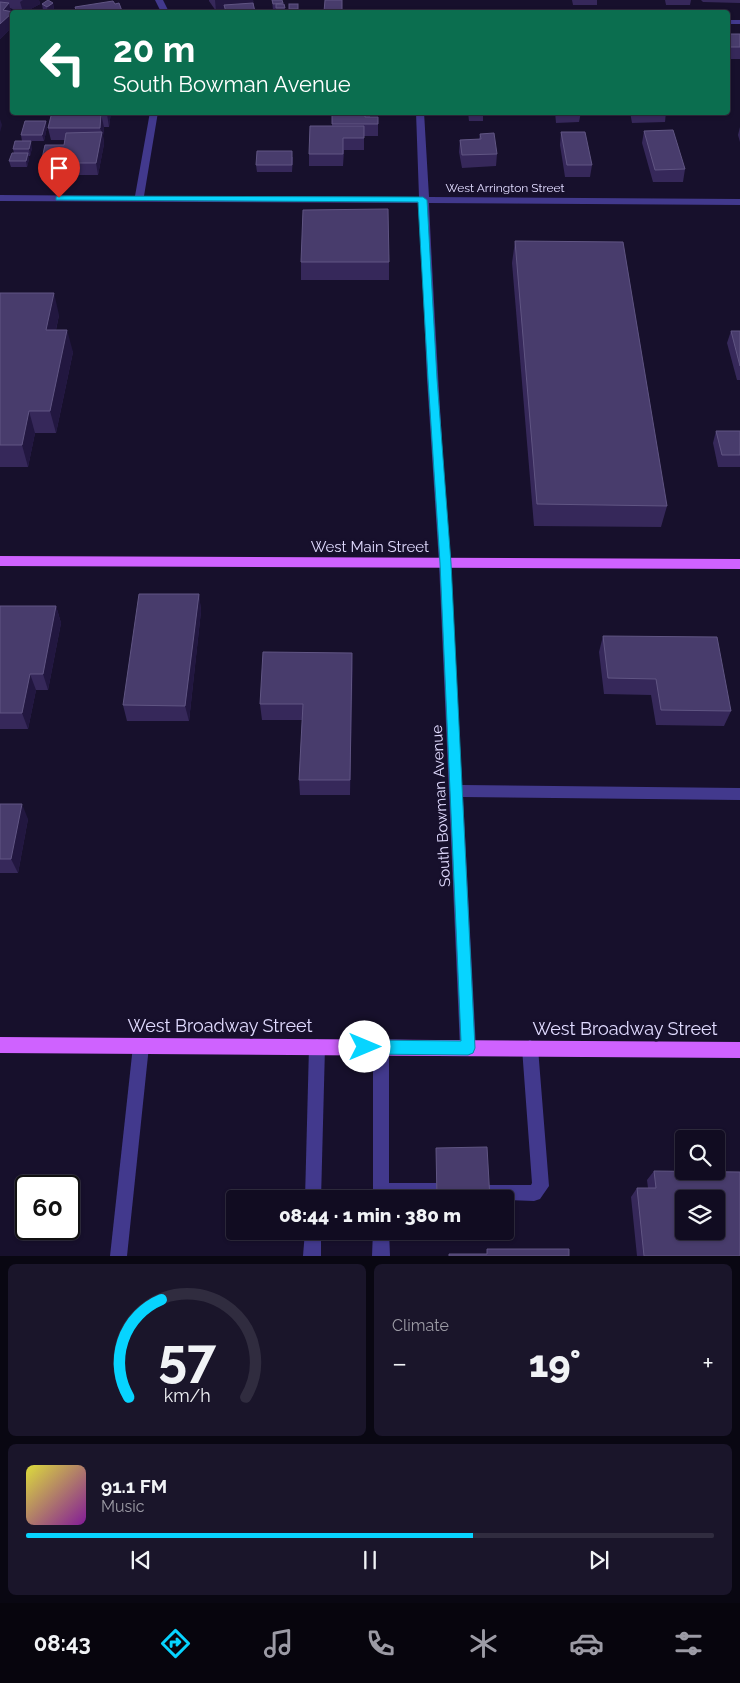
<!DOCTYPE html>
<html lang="en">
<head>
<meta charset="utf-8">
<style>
  :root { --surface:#110c21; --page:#1a152a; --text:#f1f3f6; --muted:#9c9ba5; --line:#302c3f; --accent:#07d4ff }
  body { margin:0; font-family:Raleway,sans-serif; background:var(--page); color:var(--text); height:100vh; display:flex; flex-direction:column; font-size:19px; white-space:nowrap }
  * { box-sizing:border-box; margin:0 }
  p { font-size:16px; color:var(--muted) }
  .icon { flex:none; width:28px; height:28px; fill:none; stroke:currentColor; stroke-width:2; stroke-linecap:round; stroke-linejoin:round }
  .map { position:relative; height:1256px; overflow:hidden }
  .side { display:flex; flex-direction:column; gap:8px; padding:8px; background:#090712; flex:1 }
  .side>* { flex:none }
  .guide { position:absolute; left:10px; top:10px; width:720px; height:105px; border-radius:5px; box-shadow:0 1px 4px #0004,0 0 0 1px var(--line); background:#0b6e4f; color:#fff; overflow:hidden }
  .controls { position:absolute; left:675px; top:1130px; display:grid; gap:10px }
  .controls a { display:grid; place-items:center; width:50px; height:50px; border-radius:5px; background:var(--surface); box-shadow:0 1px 4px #0004,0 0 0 1px var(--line); font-size:25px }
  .speed { position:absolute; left:15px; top:1175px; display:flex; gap:10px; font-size:25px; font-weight:700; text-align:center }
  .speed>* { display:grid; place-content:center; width:65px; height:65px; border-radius:50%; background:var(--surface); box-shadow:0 1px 4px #0004,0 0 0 1px var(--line); line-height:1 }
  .speed .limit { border:2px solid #111; border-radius:8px; background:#fff; color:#111 }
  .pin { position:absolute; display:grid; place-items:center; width:42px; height:42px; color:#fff; margin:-51px -21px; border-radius:50% 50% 50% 0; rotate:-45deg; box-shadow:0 0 5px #0007 }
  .pin .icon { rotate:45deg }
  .me { position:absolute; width:55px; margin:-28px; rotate:90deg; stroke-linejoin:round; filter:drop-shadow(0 0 4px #0008) }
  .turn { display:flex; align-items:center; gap:18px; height:105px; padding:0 20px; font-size:22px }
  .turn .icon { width:65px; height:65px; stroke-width:2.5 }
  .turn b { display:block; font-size:35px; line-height:42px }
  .big { font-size:38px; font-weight:800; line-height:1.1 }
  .side .widget { flex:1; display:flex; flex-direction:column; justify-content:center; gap:8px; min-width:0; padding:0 18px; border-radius:8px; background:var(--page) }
  .side .dial { align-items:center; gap:0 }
  .dial svg { height:130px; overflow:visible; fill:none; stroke:var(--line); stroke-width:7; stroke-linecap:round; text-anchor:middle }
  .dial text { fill:var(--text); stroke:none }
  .song { display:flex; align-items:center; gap:15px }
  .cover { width:60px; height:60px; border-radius:8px; background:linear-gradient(135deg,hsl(60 70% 55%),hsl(290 70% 35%)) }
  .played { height:5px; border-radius:2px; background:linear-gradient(90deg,var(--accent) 65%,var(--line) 65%) }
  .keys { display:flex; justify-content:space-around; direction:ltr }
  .heat { display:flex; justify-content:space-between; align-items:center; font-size:28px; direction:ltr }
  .side .tiles { flex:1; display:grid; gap:8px; grid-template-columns:1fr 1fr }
  .widget:last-child { grid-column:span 2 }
  .trip { position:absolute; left:226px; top:1190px; width:288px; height:50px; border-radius:5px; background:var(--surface); box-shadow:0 1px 4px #0004,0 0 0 1px var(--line); font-weight:800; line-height:50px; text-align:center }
  .tabs { display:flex; height:80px; justify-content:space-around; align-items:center; background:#07050d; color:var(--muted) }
  .tabs .icon { width:35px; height:35px }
  .tabs .selected { color:var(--accent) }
  .tabs b { font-size:22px; color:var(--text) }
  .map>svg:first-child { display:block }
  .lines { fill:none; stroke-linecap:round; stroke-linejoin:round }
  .minor { fill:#42398d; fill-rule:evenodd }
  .major { fill:#cf62ff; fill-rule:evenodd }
  .wall { fill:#36285a }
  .shaded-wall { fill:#221740 }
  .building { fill:#483c6c; stroke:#605583; fill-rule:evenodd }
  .route { fill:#07d4ff; stroke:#058aa6 }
  .labels { text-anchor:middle; stroke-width:5; stroke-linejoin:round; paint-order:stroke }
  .far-street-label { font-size:12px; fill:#e1dbff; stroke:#17102c }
  .street-label { font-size:15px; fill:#e1dbff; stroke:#17102c }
  .near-street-label { font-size:18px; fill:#e1dbff; stroke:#17102c }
</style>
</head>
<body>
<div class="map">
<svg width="740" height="1256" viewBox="0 0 740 1256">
  <rect width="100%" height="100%" fill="#17102c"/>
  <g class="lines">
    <!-- minor -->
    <g class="minor">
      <path d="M 155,0 L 163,0 L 169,12 L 161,12 Z"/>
      <rect x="728" y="20" width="12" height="4"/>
      <path d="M 150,112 L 158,112 L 144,196 L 419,197 L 416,112 L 424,112 L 429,197 L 740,199 L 740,205 L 429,203 C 438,397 452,591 462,785 L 740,788 L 740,800 L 463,797 L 476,1048 L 473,1053 L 468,1056 L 463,1053 L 460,1048 L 439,563 L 427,379 L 419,203 L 0,201 L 0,195 L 135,196 Z"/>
      <path d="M 141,1038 L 146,1041 L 149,1046 L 127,1256 L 110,1256 L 133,1046 L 136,1041 Z"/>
      <path d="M 317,1039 L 322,1042 L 325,1047 L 321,1199 L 305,1199 L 309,1047 L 312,1042 Z"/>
      <path d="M 381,1039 L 386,1042 L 389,1047 L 389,1183 L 437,1183 L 443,1185 L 445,1191 L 443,1197 L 438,1199 L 373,1199 L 373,1047 L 376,1042 Z"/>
      <path d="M 530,1040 L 535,1043 L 538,1048 L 549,1186 L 540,1199 L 534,1201 L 482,1199 L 480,1193 L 482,1187 L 488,1185 L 531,1185 L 532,1183 L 522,1048 L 525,1043 Z"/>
      <path d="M 305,1231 L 321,1231 L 321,1256 L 303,1256 Z"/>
      <path d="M 373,1231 L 389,1231 L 390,1256 L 372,1256 Z"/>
    </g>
    <!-- major -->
    <g class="major">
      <path d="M 0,556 L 740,559 L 740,569 L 0,566 Z"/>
      <path d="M 0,1037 L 740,1042 L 740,1058 L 0,1053 Z"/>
    </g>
  </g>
  <!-- wall -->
  <g class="wall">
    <path d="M 0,0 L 39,0 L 40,4 L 25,12 L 20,12 L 10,8 L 11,11 L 13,12 L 12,27 L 0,39 Z"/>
    <path d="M 209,0 L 253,0 L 255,12 L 225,12 L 225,9 L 216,11 L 209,1 Z"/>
    <path d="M 272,0 L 282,0 L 283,4 L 284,4 L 285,12 L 277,12 L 277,9 L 273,10 Z"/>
    <path d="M 342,0 L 342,12 L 324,12 Z"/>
    <path d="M 572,0 L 597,0 L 597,5 L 573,5 Z"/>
    <path d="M 665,0 L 691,0 L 690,5 L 666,5 Z"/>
    <path d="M 701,0 L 740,0 L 740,3 L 703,2 Z"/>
    <path d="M 53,3 L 54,10 L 49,12 L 43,10 L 42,4 Z"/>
    <rect x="289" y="4" width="9" height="8"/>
    <rect x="728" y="34" width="12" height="25"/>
    <path d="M 52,112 L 111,112 L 109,127 L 104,127 L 103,136 L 104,144 L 98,175 L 44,175 L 41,163 L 64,145 L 65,140 L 51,140 L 48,128 Z"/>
    <path d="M 332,112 L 375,112 L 375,114 L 370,114 L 370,117 L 378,117 L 378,136 L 364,136 L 364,150 L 344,150 L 343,166 L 309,166 L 309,154 L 332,126 Z"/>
    <path d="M 468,112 L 483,112 L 483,121 L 469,121 Z"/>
    <path d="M 555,112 L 581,112 L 579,122 L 556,123 Z"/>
    <path d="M 630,112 L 666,112 L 665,122 L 632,123 Z"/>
    <path d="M 47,127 L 44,141 L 22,141 L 21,135 Z"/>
    <path d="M 740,127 L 740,142 L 738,135 Z"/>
    <path d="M 644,131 L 685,169 L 683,182 L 653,182 L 642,143 Z"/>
    <path d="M 561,132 L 592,165 L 590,177 L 565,177 L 560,145 Z"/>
    <path d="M 480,134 L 497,154 L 496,166 L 462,168 L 459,152 L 460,140 L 479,139 Z"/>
    <path d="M 32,148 L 30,156 L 28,156 L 29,159 L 27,167 L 11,167 L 9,161 L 14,153 L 13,149 Z"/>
    <path d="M 293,157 L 292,172 L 257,172 L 256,165 Z"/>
    <path d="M 515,241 L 667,506 L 661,527 L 534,526 L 512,263 Z"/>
    <rect x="301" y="262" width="88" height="18"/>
    <path d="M 0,293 L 59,315 L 56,330 L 73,352 L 56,433 L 35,433 L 28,467 L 0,467 Z"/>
    <path d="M 731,331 L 740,331 L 740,380 L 737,380 L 727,343 Z"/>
    <path d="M 716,431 L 740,431 L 740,467 L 718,467 L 713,443 Z"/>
    <path d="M 199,594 L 201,611 L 189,721 L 127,721 L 123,705 Z"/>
    <path d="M 0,606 L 56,606 L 61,623 L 48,690 L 36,690 L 28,729 L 0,729 Z"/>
    <path d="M 603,636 L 731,711 L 724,726 L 656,725 L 651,695 L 604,694 L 599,652 Z"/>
    <path d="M 352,653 L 350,795 L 300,795 L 299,780 L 302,720 L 262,720 L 260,704 Z"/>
    <path d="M 0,804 L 28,819 L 18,873 L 0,873 Z"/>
    <path d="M 436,1148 L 490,1199 L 437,1199 Z"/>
    <path d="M 654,1171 L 740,1256 L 637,1256 L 631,1197 L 637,1188 L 648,1188 L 647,1180 Z"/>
    <path d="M 438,1231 L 492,1231 L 492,1236 L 491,1239 L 438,1240 Z"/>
  </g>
  <!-- shaded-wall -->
  <g class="shaded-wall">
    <path d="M 23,0 L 39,0 L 40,4 L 25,12 L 23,12 L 20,2 Z"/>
    <path d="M 215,0 L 253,0 L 253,3 L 216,11 Z"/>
    <path d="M 9,3 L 11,13 L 13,12 L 12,27 L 0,39 L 0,24 L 3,10 Z"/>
    <path d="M 53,3 L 54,10 L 48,12 L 47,7 Z"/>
    <path d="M 107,112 L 111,112 L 109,127 L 107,114 Z"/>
    <path d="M 101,114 L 104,127 L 103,136 L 104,144 L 98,175 L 96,163 L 102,134 L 100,128 Z"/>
    <path d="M 0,119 L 2,125 L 0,132 Z"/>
    <path d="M 46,121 L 47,127 L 44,141 L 42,135 Z"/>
    <path d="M 31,141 L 32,148 L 30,156 L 29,149 Z"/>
    <path d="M 28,153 L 29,159 L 27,167 L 26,161 Z"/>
    <path d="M 54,293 L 59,315 L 51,352 L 46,330 Z"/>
    <path d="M 67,330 L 73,352 L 56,433 L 50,411 Z"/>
    <path d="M 29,411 L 35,433 L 28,467 L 22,445 Z"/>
    <path d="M 199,594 L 201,611 L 189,721 L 185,706 Z"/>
    <path d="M 56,606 L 61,623 L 48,690 L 43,674 Z"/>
    <path d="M 352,653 L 353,669 L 350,795 L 350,780 Z"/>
    <path d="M 30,674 L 36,690 L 28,729 L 22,713 Z"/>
    <path d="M 22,804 L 28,819 L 18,873 L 11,859 Z"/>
  </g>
  <!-- building -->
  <g class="building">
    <path d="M 48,0 L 53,3 L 47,7 L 42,4 Z"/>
    <path d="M 272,0 L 282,0 L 283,3 L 273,4 Z"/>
    <path d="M 325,0 L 342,0 L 342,10 L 334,10 L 334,12 L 324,12 Z"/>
    <path d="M 113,1 L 115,4 L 119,3 L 122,11 L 124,10 L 125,12 L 77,12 L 75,7 Z"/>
    <path d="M 0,2 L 9,3 L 3,10 L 13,12 L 0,24 Z"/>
    <path d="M 253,3 L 255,12 L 226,12 L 224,5 Z"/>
    <path d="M 276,4 L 284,4 L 285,8 L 276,8 Z"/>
    <rect x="289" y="4" width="9" height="5"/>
    <rect x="728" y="34" width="12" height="13"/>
    <path d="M 52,112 L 107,112 L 107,114 L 101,114 L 100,128 L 48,128 Z"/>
    <path d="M 332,112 L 370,112 L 370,114 L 365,114 L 365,117 L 378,117 L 378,124 L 332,124 Z"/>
    <path d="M 25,121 L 46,121 L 42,135 L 21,135 Z"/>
    <path d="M 310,126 L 364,126 L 364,138 L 343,138 L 343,154 L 309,154 Z"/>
    <path d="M 673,130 L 685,169 L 655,170 L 644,131 Z"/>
    <path d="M 102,132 L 96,163 L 41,163 L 45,145 L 64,145 L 66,133 Z"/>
    <path d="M 561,132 L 585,132 L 592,165 L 567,165 Z"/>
    <path d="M 494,133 L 497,154 L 462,155 L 460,140 L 481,139 L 480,134 Z"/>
    <path d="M 15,141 L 31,141 L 29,149 L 13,149 Z"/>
    <path d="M 257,151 L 292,151 L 292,165 L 256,165 Z"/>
    <path d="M 12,153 L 28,153 L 26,161 L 9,161 Z"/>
    <path d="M 388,209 L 389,262 L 301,262 L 303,210 Z"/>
    <path d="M 515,241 L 623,242 L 667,506 L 537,504 Z"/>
    <path d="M 0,293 L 54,293 L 46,330 L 67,330 L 50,411 L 29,411 L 22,445 L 0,445 Z"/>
    <path d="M 731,331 L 740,331 L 740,366 Z"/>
    <path d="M 716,431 L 740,431 L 740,455 L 722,455 Z"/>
    <path d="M 139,594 L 199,594 L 185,706 L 123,705 Z"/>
    <path d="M 0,606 L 56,606 L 43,674 L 30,674 L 22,713 L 0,713 Z"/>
    <path d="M 603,636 L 717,637 L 731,711 L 661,710 L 656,679 L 608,678 Z"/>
    <path d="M 263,652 L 352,653 L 350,780 L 299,780 L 303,704 L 260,704 Z"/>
    <path d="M 0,804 L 22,804 L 11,859 L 0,859 Z"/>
    <path d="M 487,1147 L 490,1199 L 437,1199 L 436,1148 Z"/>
    <path d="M 654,1171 L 740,1172 L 740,1256 L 644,1256 L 637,1188 L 656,1188 ZM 684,1199 L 716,1199 L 716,1231 L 684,1231 Z"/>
    <path d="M 438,1231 L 492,1231 L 492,1236 L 439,1237 Z"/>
    <path d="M 487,1249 L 569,1249 L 569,1256 L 449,1256 L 449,1254 L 487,1254 Z"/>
  </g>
  <!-- route -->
  <path class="route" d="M 59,196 L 423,197 L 427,200 L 437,379 L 451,563 L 475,1048 L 473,1053 L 468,1055 L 365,1054 L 360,1052 L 358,1047 L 360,1042 L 365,1040 L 461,1041 L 440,563 L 428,379 L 418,202 L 56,200 L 56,197 Z"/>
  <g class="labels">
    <!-- far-street labels -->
    <g class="far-street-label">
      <text x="505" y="192">West Arrington Street</text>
    </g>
    <!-- street labels -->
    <g class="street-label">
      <text x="370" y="552">West Main Street</text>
      <text transform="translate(441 806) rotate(-93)" y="5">South Bowman Avenue</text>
    </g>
    <!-- near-street labels -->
    <g class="near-street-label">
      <text x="220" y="1032">West Broadway Street</text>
      <text x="625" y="1035">West Broadway Street</text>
    </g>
  </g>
</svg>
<div class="controls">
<a><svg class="icon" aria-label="search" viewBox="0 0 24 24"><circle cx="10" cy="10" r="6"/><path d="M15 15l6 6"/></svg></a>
<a><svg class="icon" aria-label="layers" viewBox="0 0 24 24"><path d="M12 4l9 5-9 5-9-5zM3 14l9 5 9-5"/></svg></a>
</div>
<div class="speed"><div class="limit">60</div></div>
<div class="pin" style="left:59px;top:198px;background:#d93025"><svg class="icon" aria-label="arrive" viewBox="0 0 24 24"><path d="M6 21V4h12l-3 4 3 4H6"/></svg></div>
<svg class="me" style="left:365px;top:1047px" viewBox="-20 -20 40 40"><circle r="19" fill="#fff"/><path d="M0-13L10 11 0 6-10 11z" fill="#07d4ff"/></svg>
<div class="trip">08:44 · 1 min · 380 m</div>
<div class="guide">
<div class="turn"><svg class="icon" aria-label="left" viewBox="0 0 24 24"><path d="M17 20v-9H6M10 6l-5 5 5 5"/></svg><div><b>20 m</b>South Bowman Avenue</div></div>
</div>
</div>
<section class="side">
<div class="tiles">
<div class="widget dial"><svg viewBox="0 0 100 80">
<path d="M14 69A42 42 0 1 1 86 69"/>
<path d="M14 69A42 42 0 0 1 34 9" stroke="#07d4ff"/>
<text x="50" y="56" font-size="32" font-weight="700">57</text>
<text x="50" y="72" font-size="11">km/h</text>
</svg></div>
<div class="widget"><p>Climate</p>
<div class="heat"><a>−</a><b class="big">19°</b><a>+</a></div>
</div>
<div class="widget">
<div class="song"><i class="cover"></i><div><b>91.1 FM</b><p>Music</p></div></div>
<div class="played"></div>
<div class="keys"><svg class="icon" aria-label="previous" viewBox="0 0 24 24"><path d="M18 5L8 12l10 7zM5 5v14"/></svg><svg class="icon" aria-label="pause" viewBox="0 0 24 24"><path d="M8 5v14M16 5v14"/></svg><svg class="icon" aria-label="next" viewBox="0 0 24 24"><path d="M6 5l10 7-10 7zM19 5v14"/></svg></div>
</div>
</div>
</section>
<nav class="tabs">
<b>08:43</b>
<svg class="icon selected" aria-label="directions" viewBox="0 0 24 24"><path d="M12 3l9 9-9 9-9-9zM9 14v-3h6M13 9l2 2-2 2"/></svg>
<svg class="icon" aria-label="music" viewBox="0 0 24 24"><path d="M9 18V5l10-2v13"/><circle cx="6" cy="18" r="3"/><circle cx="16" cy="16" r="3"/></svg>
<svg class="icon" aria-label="phone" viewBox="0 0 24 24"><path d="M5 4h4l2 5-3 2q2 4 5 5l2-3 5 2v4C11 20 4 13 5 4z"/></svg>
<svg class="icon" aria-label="climate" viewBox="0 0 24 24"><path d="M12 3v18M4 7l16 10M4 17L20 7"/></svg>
<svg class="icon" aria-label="car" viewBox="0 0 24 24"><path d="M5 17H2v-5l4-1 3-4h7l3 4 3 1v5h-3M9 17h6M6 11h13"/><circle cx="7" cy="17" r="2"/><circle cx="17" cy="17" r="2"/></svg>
<svg class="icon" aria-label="filters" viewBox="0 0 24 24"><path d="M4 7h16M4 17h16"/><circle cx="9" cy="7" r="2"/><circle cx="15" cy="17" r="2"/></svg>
</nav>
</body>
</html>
